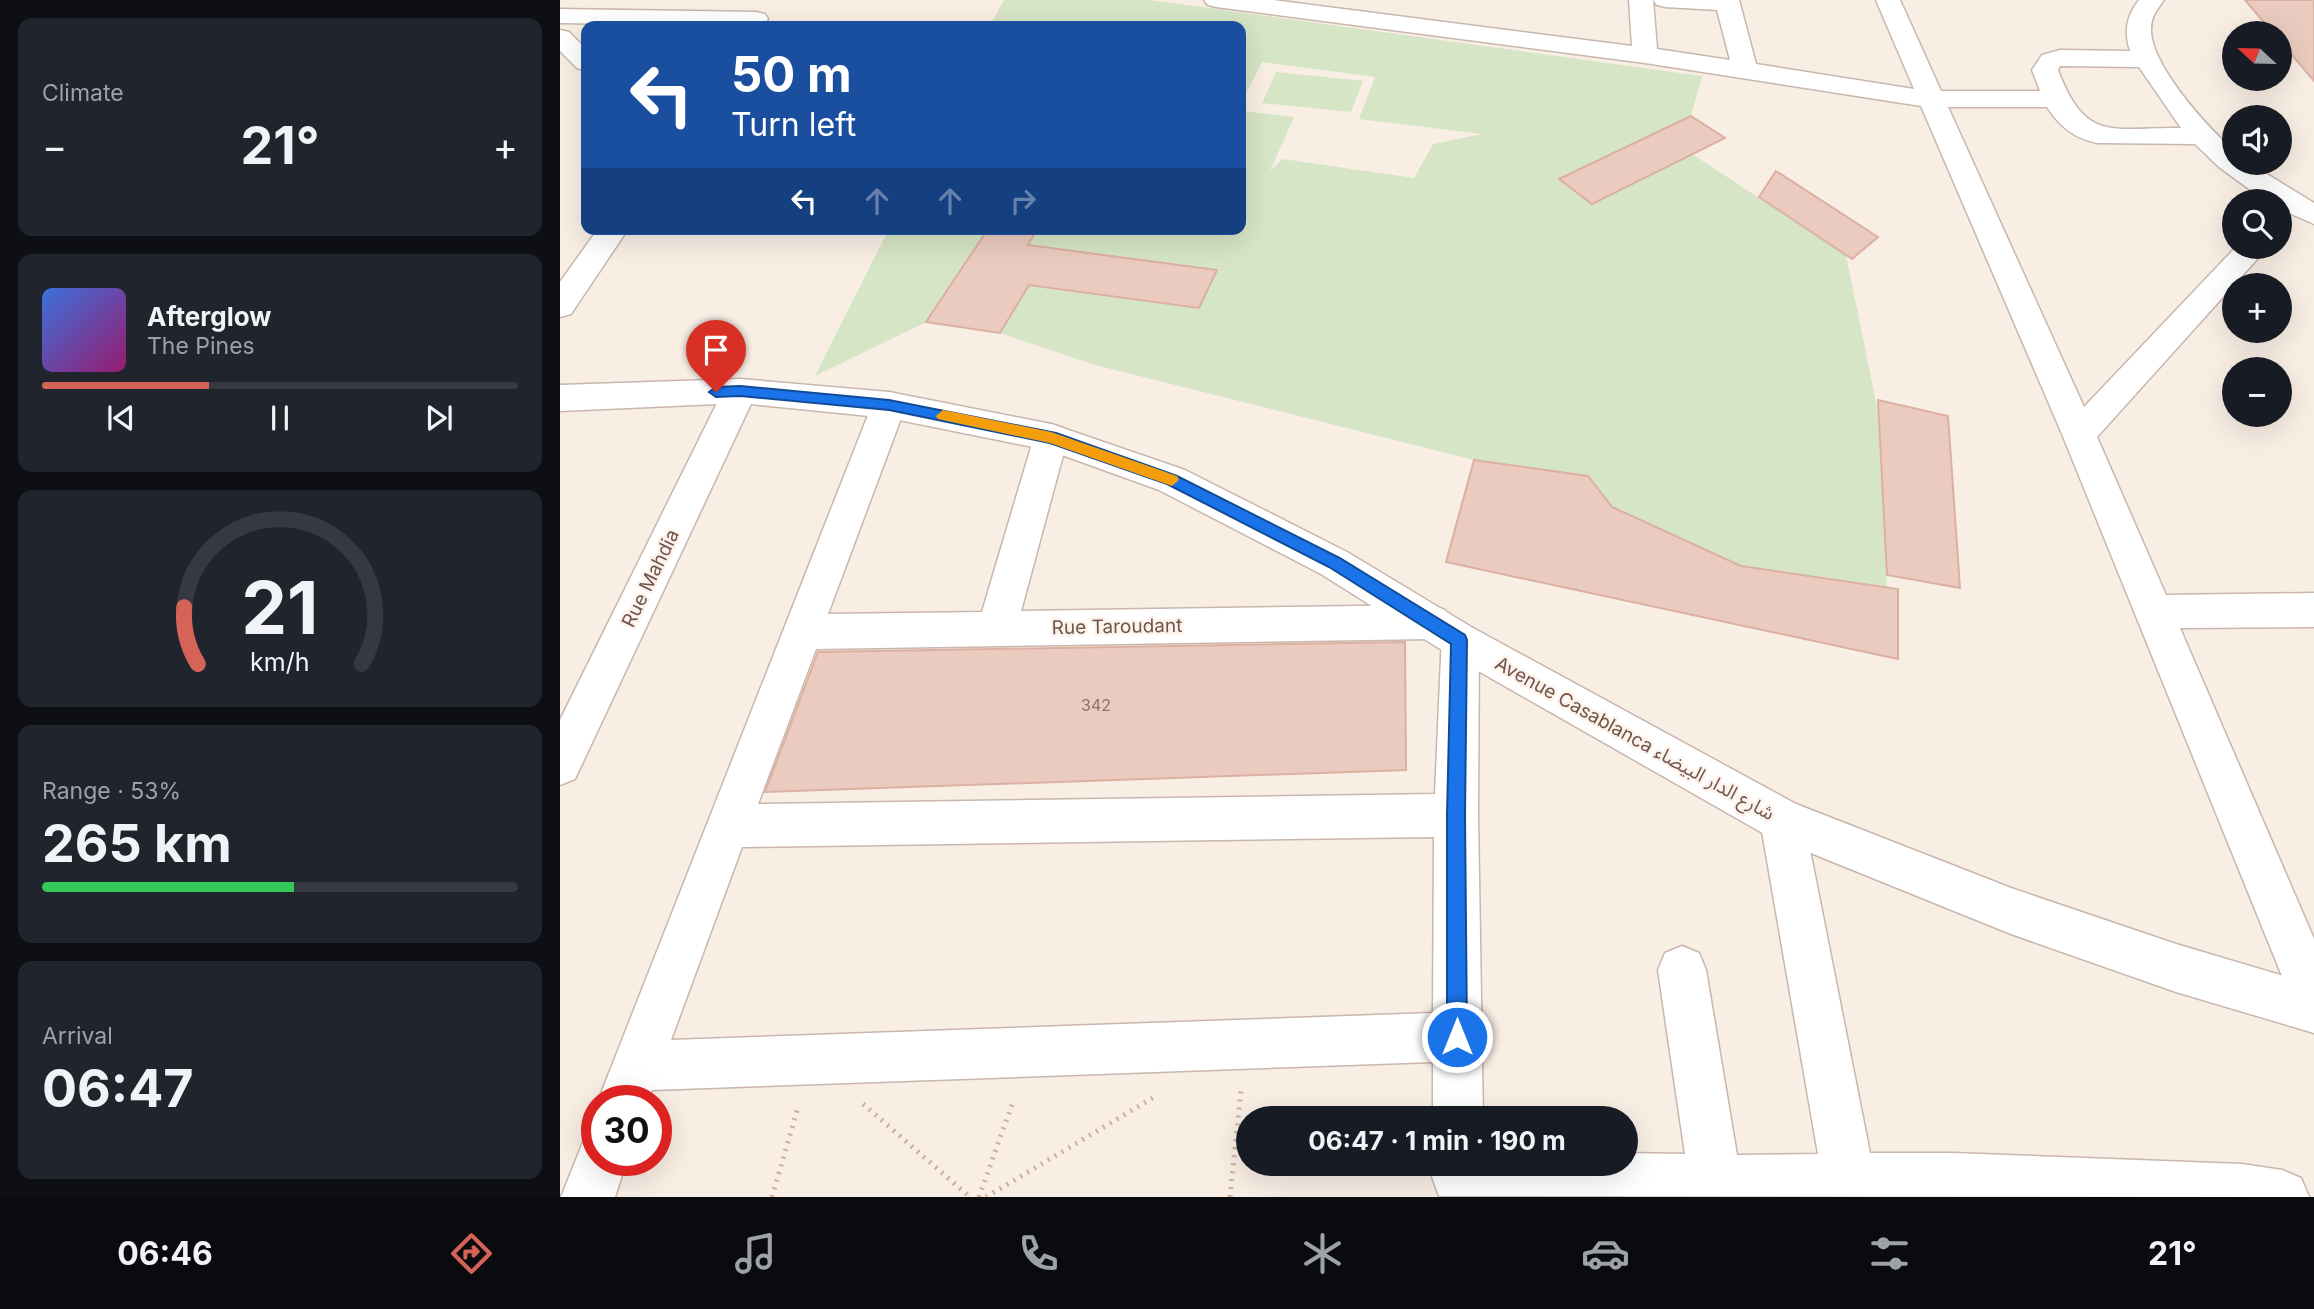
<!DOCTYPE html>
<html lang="en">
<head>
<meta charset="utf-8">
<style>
  :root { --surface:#171b24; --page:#20242c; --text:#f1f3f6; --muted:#9ea1a6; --line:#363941; --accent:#d56357 }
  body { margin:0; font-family:Inter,"Noto Sans Arabic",sans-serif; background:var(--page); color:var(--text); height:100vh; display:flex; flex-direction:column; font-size:26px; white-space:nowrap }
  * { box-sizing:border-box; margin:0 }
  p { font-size:23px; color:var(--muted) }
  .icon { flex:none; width:38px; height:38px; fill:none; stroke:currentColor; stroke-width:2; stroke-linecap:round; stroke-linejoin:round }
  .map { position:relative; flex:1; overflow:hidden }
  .panel { display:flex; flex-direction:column; gap:18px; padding:18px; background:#0d0f14; width:560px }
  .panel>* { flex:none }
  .hud { position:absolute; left:21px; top:21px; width:665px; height:214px; border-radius:14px; box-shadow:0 7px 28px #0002; background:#1a4fa0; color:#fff; overflow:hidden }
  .needle { width:46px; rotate:292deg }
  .controls { position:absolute; left:1662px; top:21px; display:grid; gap:14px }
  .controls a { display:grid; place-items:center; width:70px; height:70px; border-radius:50%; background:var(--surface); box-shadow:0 7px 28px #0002; font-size:35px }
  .speed { position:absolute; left:21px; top:1085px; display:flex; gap:14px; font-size:35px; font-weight:700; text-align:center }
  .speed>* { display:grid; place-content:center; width:91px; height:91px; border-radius:50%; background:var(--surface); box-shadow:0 7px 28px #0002; line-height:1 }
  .speed .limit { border:10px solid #d22; background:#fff; color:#111 }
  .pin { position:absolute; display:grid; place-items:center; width:60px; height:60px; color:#fff; margin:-72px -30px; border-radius:50% 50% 50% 0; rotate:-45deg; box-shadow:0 0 7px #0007 }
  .pin .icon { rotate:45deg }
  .me { position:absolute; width:77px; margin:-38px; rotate:0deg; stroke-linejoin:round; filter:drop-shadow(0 0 5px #0008) }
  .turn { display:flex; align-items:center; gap:24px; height:147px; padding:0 35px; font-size:32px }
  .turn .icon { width:91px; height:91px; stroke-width:2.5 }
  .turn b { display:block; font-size:49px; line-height:60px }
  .lanes { display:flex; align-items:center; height:66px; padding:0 35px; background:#0003; justify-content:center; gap:35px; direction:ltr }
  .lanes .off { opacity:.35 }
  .big { font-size:52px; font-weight:700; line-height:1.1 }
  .panel .tile { flex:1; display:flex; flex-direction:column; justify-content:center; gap:10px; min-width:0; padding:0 24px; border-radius:14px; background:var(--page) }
  .panel .dial { align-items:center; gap:0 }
  .dial svg { height:182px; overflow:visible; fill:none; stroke:var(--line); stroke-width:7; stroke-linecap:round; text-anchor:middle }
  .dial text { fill:var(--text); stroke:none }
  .song { display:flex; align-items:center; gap:21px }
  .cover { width:84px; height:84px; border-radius:10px; background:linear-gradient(135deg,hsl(220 70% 55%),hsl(320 70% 35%)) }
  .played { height:7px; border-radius:4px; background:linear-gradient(90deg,var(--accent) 35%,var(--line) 35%) }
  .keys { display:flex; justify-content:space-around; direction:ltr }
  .heat { display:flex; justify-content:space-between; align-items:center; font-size:38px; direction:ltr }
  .charge { height:10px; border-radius:5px; background:linear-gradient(90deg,#34c759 53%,var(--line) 0) }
  .trip { position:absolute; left:676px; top:1106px; width:402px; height:70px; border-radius:35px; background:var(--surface); box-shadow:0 7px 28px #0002; font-weight:700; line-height:70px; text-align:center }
  .menu { display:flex; height:112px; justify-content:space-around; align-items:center; background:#090b0e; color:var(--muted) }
  .menu .icon { width:49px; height:49px }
  .menu .on { color:var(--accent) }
  .menu b { font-size:32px; color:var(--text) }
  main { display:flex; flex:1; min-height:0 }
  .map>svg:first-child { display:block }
  .green { fill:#d6e5c5 }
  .building { fill:#ebcbbf; stroke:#dcb0a1; stroke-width:2 }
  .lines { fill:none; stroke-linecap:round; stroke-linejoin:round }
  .minor-casing { stroke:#c9b6ac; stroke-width:3 }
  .tertiary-casing { stroke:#c9b6ac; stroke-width:3 }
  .path { stroke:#d0aea3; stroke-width:5; stroke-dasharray:2 6; stroke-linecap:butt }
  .minor { fill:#fff; fill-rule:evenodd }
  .tertiary { fill:#fff; fill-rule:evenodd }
  .route { fill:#1a73e8; stroke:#114b97; stroke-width:2 }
  .slow { fill:#f59e0b }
  .labels { text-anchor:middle; stroke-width:5; stroke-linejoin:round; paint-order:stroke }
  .number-label { font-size:16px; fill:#8e726a }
  .street-label { font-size:19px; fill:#6f554d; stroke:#fdf3ea }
</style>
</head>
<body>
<main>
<section class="panel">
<div class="tile"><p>Climate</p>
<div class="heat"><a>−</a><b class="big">21°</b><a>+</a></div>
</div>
<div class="tile">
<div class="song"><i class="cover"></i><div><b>Afterglow</b><p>The Pines</p></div></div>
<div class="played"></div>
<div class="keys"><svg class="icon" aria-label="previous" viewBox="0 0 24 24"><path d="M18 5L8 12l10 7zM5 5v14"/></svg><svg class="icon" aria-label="pause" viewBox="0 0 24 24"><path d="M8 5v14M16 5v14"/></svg><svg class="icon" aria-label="next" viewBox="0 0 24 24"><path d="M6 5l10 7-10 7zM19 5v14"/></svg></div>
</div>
<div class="tile dial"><svg viewBox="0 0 100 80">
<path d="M14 69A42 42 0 1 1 86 69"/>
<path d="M14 69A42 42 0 0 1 8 44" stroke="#d56357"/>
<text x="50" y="56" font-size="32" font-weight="700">21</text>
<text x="50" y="72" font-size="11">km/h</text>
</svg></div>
<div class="tile"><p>Range · 53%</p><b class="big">265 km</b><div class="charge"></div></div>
<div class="tile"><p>Arrival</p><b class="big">06:47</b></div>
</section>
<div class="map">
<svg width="1754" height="1197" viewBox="0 0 1754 1197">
  <rect width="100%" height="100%" fill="#f9eee4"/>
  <!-- green -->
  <g class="green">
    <path d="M 444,0 L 590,0 L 1142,76 L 1131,116 L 999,179 L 1132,154 L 1286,255 L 1318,412 L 1327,587 L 1181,566 L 1052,507 L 1028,476 L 914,460 L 535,365 L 440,333 L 469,285 L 639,308 L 656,270 L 468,245 L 478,229 L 681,229 L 681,111 L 734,117 L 710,171 L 723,159 L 854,178 L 873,144 L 922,134 L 799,119 L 815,77 L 702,62 L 681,103 L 681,26 L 430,26 Z"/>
    <path d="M 716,72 L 803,81 L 791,112 L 702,103 Z"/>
    <path d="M 329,229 L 428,229 L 366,322 L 255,376 Z"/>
  </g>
  <!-- building -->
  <g class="building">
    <path d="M 1685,0 L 1754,0 L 1754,81 L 1720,41 L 1720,33 L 1713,33 Z"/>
    <path d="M 1131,116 L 1165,138 L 1032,204 L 999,179 Z"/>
    <path d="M 1216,171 L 1318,237 L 1292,259 L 1199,197 Z"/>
    <path d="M 428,229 L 477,229 L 468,245 L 657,270 L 639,308 L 469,285 L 440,333 L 366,322 Z"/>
    <path d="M 1318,400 L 1388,416 L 1400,588 L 1327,575 Z"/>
    <path d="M 914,460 L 1028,476 L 1052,507 L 1181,566 L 1338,589 L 1338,659 L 886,562 Z"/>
    <path d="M 845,642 L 846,770 L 205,792 L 258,652 Z"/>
  </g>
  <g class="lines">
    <defs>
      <g id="minor">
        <path d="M 644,0 L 713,0 L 1072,46 L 1069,0 L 1093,0 L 1097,49 L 1170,60 L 1157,10 L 1105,7 L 1097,5 L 1093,0 L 1179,0 L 1196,64 L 1354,89 L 1316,0 L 1340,0 L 1381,91 L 1480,91 L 1472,70 L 1482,55 L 1500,50 L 1570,51 C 1564,31 1566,17 1579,0 L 1604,0 C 1597,10 1591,16 1591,29 C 1590,64 1648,129 1675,151 L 1675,163 L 1689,163 L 1754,203 L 1754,224 L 1720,209 L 1720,201 L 1707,201 L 1700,197 L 1659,167 L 1635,144 L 1537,143 C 1514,138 1500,127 1487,107 L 1388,107 L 1524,407 L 1676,247 L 1708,247 L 1537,437 L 1606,595 L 1754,593 L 1754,627 L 1620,628 L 1754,939 L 1754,1020 L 1737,1013 L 1502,434 L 1361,106 L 1085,63 L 656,7 L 648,5 ZM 1500,66 L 1579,67 L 1621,128 C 1552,127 1526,144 1498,70 Z"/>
        <path d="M 0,9 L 196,12 L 205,14 L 208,19 L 205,24 L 196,26 L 0,23 Z"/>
        <path d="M 0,30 L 9,32 L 26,49 L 26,71 L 17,68 L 0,51 Z"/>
        <path d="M 38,229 L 68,229 L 11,314 L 0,317 L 0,282 Z"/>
        <path d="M 180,379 L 192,382 L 197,391 L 15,779 L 0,785 L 0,720 L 163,391 L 168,382 Z"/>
        <path d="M 329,392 L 341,396 L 346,405 L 268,614 L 422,612 L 474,437 L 479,428 L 491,424 L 503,428 L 508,437 L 461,611 L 871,605 L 885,610 L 891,622 L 888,626 L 899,623 L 913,628 L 919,640 L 918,815 L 923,1118 L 873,1118 L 873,1062 L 92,1090 L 88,1101 L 38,1101 L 312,405 L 317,396 ZM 882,635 L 875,794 L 198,804 L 256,649 L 871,639 ZM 874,837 L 873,1013 L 111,1040 L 182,847 Z"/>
        <path d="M 1222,799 L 1238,805 L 1244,820 L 1310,1153 L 1393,1153 L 1682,1164 L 1722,1170 L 1741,1178 L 1749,1197 L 879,1196 L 872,1177 L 877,1164 L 1066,1164 L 1066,1153 L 1125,1154 L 1098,970 L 1105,953 L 1122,946 L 1139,953 L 1146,970 L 1177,1155 L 1258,1154 L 1200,820 L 1206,805 Z"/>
        <path d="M 37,1136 L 37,1160 L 67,1160 L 55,1197 L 1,1197 L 23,1142 Z"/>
      </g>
      <path id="tertiary" d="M 180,379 L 329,392 L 491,424 L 625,470 L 787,552 L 913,628 L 1236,804 L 1451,888 L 1616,944 L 1754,985 L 1754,1033 L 1616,992 L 1451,934 L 1206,835 L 885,652 L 761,574 L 599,490 L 488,450 L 329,418 L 180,403 L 0,411 L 0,385 Z"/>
    </defs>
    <!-- minor casing -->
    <use href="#minor" class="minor-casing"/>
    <!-- tertiary casing -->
    <use href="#tertiary" class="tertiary-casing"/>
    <!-- path -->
    <g class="path">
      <path d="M 303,1104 L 410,1197"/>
      <path d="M 212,1197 L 238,1107"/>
      <path d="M 419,1197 L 454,1099"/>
      <path d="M 426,1197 L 596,1096"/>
      <path d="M 670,1197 L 681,1090"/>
    </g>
    <!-- minor -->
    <use href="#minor" class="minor"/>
    <!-- tertiary -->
    <use href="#tertiary" class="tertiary"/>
  </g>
  <!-- route -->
  <path class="route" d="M 180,386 L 329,400 L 496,433 L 617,476 L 780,558 L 905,635 L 907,640 L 905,815 L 907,1037 L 904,1044 L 897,1047 L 890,1044 L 887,1037 L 887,815 L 891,644 L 769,567 L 607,484 L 490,443 L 329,410 L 180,396 L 156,397 L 149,392 L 156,387 Z"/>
  <!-- slow -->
  <path class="slow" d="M 383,410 L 491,432 L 617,476 L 619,480 L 612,486 L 490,443 L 378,419 L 376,416 Z"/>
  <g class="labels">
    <!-- number labels -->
    <g class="number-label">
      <text x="536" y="711">342</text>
    </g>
    <!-- street labels -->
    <g class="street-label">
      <text transform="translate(90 578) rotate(-64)" y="7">Rue Mahdia</text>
      <text transform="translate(557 626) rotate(-1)" y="7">Rue Taroudant</text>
      <text transform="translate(1075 738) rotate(29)" y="7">Avenue Casablanca شارع الدار البيضاء</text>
    </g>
  </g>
</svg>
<div class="controls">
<a><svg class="needle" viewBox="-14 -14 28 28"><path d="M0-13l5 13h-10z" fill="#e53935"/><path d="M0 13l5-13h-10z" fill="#9ea1a6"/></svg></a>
<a><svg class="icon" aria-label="sound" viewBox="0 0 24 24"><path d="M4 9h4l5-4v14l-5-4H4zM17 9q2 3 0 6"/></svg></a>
<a><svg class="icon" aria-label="search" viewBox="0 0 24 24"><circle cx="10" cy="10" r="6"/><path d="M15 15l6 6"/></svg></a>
<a>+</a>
<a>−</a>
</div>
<div class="speed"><div class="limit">30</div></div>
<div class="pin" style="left:156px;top:392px;background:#d93025"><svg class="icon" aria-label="arrive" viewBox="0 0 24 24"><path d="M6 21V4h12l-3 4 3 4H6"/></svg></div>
<svg class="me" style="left:897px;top:1037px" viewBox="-20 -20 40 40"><circle r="17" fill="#1a73e8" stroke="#fff" stroke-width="3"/><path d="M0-11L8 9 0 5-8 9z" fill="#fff"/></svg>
<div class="trip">06:47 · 1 min · 190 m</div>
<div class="hud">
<div class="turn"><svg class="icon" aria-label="left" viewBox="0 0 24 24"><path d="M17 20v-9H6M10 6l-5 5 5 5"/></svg><div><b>50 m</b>Turn left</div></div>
<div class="lanes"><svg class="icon" aria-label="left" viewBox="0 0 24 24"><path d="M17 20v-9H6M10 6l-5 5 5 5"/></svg><svg class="icon off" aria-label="ahead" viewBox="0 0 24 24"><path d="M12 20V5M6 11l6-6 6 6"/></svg><svg class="icon off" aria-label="ahead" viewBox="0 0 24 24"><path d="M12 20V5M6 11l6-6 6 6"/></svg><svg class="icon off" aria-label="right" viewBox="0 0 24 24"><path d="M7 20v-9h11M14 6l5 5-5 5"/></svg></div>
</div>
</div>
</main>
<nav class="menu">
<b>06:46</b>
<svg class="icon on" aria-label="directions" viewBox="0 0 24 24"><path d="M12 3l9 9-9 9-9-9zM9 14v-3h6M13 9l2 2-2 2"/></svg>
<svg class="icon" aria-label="music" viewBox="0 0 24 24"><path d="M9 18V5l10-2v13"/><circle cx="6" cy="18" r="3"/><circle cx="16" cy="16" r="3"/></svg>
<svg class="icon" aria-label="phone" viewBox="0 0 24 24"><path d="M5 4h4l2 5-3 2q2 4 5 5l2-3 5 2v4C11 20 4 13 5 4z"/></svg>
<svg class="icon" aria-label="climate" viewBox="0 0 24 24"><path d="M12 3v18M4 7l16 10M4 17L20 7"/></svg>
<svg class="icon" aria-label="car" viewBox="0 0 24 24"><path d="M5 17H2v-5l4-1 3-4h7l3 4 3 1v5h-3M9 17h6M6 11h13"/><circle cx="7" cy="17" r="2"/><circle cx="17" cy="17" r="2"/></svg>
<svg class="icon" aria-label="filters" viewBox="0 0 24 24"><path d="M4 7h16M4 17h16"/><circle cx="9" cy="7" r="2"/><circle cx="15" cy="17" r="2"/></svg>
<b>21°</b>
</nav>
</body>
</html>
